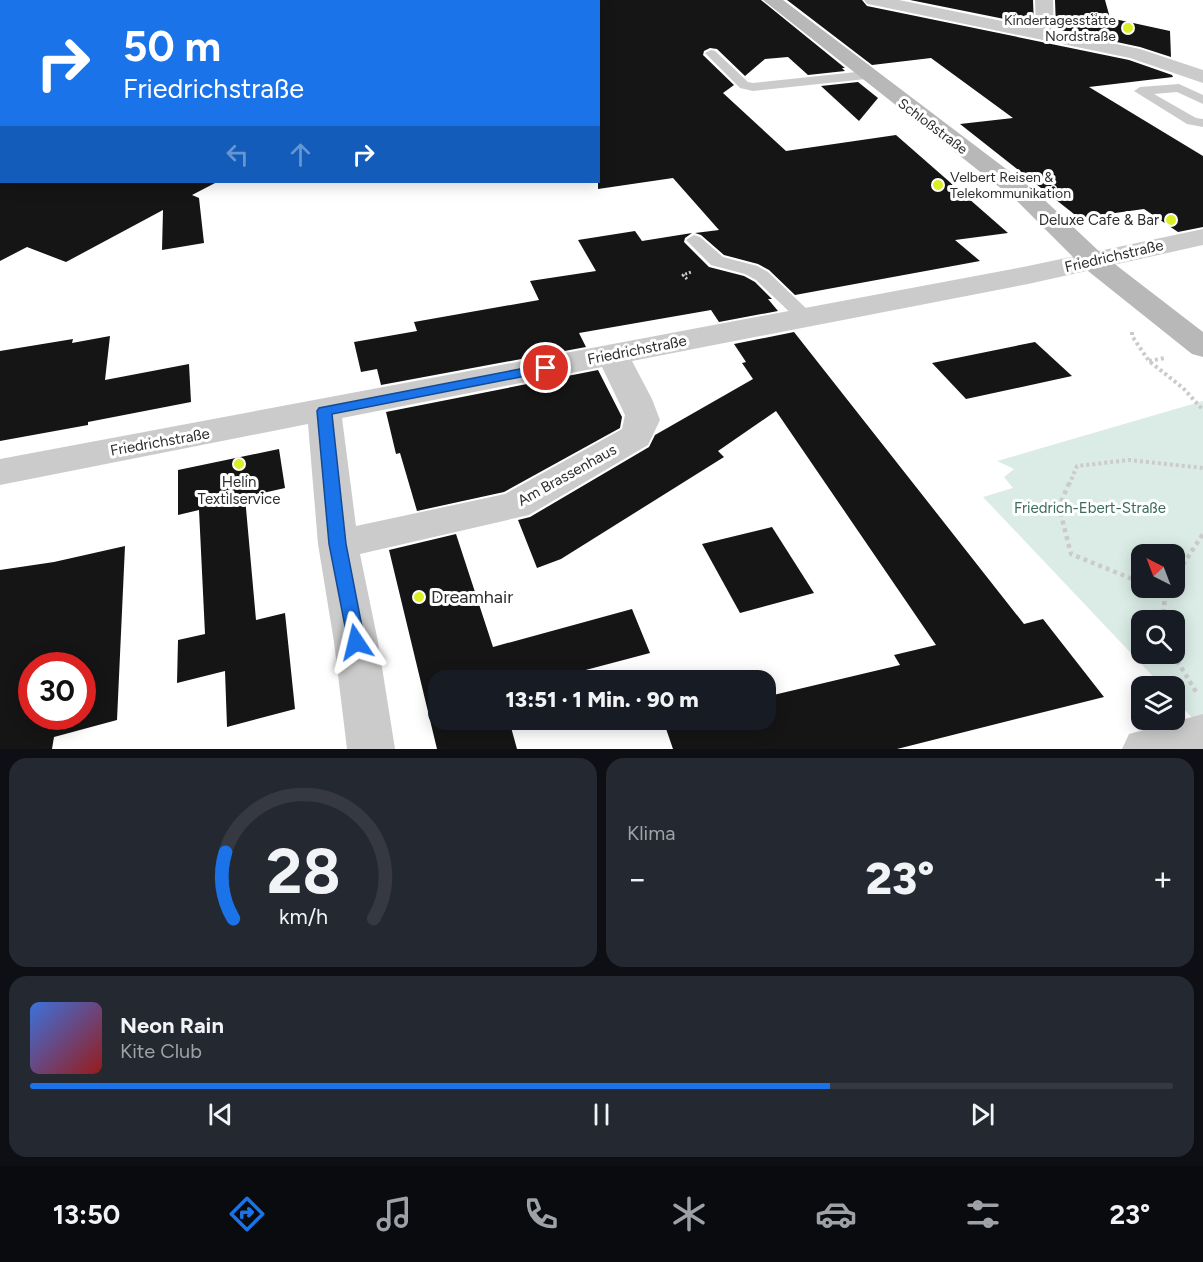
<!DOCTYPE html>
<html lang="de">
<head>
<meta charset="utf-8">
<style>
  :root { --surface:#171b24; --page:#242831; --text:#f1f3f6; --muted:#9ea1a6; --line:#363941; --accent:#1a73e8 }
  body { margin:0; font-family:Figtree,sans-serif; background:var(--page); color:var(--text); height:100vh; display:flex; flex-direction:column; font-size:22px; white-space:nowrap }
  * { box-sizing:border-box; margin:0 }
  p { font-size:20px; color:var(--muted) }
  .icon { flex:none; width:33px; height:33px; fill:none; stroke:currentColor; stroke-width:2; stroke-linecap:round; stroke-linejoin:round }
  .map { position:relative; height:749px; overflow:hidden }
  .side { display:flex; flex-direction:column; gap:9px; padding:9px; background:#0d0f14; flex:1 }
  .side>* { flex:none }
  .top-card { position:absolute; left:0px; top:0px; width:600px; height:183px; box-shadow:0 3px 15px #0003; background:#1a73e8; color:#fff; overflow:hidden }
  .needle { width:39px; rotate:318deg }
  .fabs { position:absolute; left:1131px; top:544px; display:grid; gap:12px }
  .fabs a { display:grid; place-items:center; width:54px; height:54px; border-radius:12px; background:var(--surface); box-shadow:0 3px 15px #0003; font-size:30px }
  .speed { position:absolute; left:18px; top:652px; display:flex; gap:12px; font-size:30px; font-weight:700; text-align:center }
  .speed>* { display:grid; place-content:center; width:78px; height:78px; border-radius:50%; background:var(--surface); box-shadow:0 3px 15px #0003; line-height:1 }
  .speed .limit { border:9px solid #d22; background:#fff; color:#111 }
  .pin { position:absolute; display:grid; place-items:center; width:51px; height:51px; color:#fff; margin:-26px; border:3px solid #fff; border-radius:50%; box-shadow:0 2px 6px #0007 }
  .me { position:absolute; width:66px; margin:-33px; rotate:350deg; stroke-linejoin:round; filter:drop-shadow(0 0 4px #0008) }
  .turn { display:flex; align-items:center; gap:21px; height:126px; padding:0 24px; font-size:27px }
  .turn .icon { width:78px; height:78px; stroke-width:2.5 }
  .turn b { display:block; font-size:42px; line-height:51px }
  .lanes { display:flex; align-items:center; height:57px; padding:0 24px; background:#0003; justify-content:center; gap:30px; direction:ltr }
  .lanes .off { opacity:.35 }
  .big { font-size:45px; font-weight:800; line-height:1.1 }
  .side .tile { flex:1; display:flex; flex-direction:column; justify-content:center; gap:9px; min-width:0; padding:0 21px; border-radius:18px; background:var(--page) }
  .side .dial { align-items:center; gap:0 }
  .dial svg { height:156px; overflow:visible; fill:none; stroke:var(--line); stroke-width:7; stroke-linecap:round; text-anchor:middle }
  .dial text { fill:var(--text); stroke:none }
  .song { display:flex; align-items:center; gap:18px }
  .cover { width:72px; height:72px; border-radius:9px; background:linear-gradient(135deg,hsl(220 70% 55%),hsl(0 70% 35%)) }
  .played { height:6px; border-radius:3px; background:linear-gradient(90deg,var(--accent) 70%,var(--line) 70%) }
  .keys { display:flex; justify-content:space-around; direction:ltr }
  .heat { display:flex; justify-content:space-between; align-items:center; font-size:33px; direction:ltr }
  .side .tiles { flex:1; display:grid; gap:9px; grid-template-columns:1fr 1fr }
  .tile:last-child { grid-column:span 2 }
  .trip { position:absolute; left:428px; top:670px; width:348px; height:60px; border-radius:18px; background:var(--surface); box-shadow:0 3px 15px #0003; font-weight:800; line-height:60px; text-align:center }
  .tabs { display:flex; height:96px; justify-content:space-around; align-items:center; background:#090b0e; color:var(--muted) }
  .tabs .icon { width:42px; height:42px }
  .tabs .on { color:var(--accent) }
  .tabs b { font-size:27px; color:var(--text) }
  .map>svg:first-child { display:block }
  .green { fill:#dbece6; fill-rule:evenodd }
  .building { fill:#151515; fill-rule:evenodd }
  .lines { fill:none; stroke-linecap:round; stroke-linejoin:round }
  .path-far2 { stroke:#cbcbcb; stroke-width:3; stroke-dasharray:2 2; stroke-linecap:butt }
  .path-far1 { stroke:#cbcbcb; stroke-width:4; stroke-dasharray:3 3; stroke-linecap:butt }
  .path { stroke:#cbcbcb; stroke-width:4.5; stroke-dasharray:4 4; stroke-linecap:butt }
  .service { fill:#cbcbcb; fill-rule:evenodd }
  .minor { fill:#cbcbcb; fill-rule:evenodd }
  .secondary { fill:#b8b8b8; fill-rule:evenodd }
  .route { fill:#1a73e8; stroke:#114b97; stroke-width:1.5 }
  .poi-dot { fill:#daef26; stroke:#fff; stroke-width:2 }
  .labels { text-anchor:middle; stroke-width:6; stroke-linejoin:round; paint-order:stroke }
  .far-poi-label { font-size:14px; fill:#2e2e2e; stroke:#fff; text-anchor:end }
  .far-street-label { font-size:14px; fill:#2e2e2e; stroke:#fff }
  .poi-label { font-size:15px; fill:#2e2e2e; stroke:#fff; text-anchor:end }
  .street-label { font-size:15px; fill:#2e2e2e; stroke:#fff }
  .park-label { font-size:15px; fill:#396c5d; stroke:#fff }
  .near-poi-label { font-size:18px; fill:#2e2e2e; stroke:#fff; text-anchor:start }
</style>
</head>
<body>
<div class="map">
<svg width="1203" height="749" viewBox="0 0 1203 749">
  <rect width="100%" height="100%" fill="#fff"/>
  <!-- green -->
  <path class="green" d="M 1203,401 L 1203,718 L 1194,720 L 1175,699 L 1174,687 L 1163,687 L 983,497 L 1013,488 L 1004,477 L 1014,469 L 997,461 ZM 1142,555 L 1174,555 L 1174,588 L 1142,588 ZM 1142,621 L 1174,621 L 1174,654 L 1142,654 Z"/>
  <!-- building -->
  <g class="building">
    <path d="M 598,0 L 761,0 L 845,68 L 842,68 L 845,71 L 808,75 L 788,57 L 765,59 L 745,76 L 717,49 L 710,48 L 704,51 L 703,55 L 734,85 L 723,93 L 786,151 L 896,135 L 1008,233 L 955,240 L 980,261 L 795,295 L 769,270 L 758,264 L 724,255 L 701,235 L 695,233 L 719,230 L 673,178 L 598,189 Z"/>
    <path d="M 787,0 L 862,0 L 867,6 L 1129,60 L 1172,75 L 1173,77 L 1089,87 L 1203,156 L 1203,227 L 1178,232 L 1144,209 L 1079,218 L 960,124 L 1013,118 L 931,58 L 872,65 Z"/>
    <path d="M 910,0 L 1033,0 L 1034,25 Z"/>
    <path d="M 1055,0 L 1105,0 L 1110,18 L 1170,31 L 1171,57 L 1140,47 L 1056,29 Z"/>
    <path d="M 858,82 L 878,98 L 859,121 L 821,86 Z"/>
    <path d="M 0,182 L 217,182 L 192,195 L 199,198 L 204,243 L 162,250 L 163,210 L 66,262 L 27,247 L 0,261 Z"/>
    <path d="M 635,231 L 642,241 L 692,233 L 685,238 L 684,242 L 709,267 L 744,276 L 755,282 L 772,299 L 768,299 L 778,311 L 719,322 L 711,310 L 579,333 L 586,347 L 381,385 L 377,369 L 361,372 L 354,342 L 417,331 L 414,322 L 539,300 L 530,281 L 596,271 L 578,240 Z"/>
    <path d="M 794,332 L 1024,624 L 1043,619 L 1104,697 L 897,749 L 673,749 L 663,720 L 765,720 L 765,697 L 900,665 L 894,655 L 936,645 L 776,411 L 718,451 L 724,457 L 561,559 L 537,568 L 518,520 L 530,517 L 649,447 L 655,435 L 753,379 L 742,363 L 746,362 L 734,344 Z"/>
    <path d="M 110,336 L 105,380 L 189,364 L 191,402 L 88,422 L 88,425 L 0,441 L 0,351 L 73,339 L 72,343 Z"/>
    <path d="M 1035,342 L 1072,376 L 966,399 L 932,363 Z"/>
    <path d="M 598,370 L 622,417 L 620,428 L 504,492 L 417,511 L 400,453 L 396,454 L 386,412 Z"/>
    <path d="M 279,449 L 285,488 L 245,497 L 256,620 L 285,613 L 295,709 L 227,727 L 225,671 L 177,683 L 178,640 L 205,634 L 199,510 L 178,515 L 178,470 Z"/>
    <path d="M 772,527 L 814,593 L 740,613 L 702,544 Z"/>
    <path d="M 456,534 L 493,647 L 632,609 L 650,653 L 544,681 L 438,681 L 438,720 L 509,720 L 517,749 L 437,749 L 389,550 Z"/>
    <path d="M 125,546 L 117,720 L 54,737 L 52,749 L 0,749 L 0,570 L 54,562 ZM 32,666 L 82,666 L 82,717 L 32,717 Z"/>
  </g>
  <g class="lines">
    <!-- path-far2 -->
    <path class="path-far2" d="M 687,279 L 683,275 L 691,272"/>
    <!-- path-far1 -->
    <g class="path-far1">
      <path d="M 1132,332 L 1132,336 L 1149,361 L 1183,388 L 1203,410"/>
      <path d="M 1149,361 L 1165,358"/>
      <path d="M 1069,485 L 1077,466 L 1129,460 L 1203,468"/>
    </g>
    <!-- path -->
    <g class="path">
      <path d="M 1069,483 L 1059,507 L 1071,554 L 1142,583"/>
      <path d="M 1174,578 L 1203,534"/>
      <path d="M 1152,588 L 1165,593"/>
      <path d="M 1163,621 L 1165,593 L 1168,588"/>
      <path d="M 1173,654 L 1198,695"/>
    </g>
    <!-- service -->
    <g class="service">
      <path d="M 711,50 L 715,51 L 748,82 L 753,83 L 866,71 L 872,75 L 866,79 L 753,91 L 740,88 L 705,53 Z"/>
      <path d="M 1179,84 L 1203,95 L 1203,104 L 1177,92 L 1154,94 L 1196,118 L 1203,119 L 1203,127 L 1187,124 L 1134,91 L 1140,87 Z"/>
      <path d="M 694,235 L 700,237 L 723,257 L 757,266 L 768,272 L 811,313 L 814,317 L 811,321 L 799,321 L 756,280 L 745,274 L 711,265 L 686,240 Z"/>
    </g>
    <!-- minor -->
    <g class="minor">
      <path d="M 864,0 L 899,0 L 1036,28 L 1035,0 L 1053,0 L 1054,31 L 1140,49 L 1203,70 L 1203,83 L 1130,58 L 873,5 L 867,4 Z"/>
      <path d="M 1203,229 L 1203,245 L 1028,284 L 632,361 L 652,399 L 660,420 L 648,445 L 529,515 L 360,554 L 378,642 L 395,749 L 347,749 L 334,642 L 318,544 L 308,424 L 0,485 L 0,459 L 1028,266 ZM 602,367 L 625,415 L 622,429 L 505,494 L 356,526 L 342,418 Z"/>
      <path d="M 1203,714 L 1203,749 L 1122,749 L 1129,734 Z"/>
    </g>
    <!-- secondary -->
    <path class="secondary" d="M 763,0 L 783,0 L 1035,191 L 1103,255 L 1203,332 L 1203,357 L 1192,354 L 1083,267 L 1017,201 Z"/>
  </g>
  <!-- route -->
  <path class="route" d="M 546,364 L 551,365 L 553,368 L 551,371 L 332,414 L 346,544 L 365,642 L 362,647 L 356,649 L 349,647 L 329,544 L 317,411 L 319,408 Z"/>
  <!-- markers -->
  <g class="poi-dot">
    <circle cx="1128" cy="28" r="6"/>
    <circle cx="938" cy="185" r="6"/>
    <circle cx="1171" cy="220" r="6"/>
    <circle cx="239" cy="464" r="6"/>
    <circle cx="419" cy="597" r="6"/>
  </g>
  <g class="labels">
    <!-- far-poi labels -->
    <g class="far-poi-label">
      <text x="1116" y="25">Kindertagesstätte<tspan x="1116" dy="16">Nordstraße</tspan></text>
      <text x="950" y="182" text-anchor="start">Velbert Reisen &amp;<tspan x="950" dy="16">Telekommunikation</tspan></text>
    </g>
    <!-- far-street labels -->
    <g class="far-street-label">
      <text transform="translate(933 126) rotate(37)" y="5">Schloßstraße</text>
    </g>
    <!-- poi labels -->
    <g class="poi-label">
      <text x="1159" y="225">Deluxe Cafe &amp; Bar</text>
      <text x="239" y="487" text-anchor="middle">Helin<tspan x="239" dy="17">Textilservice</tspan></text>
    </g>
    <!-- street labels -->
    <g class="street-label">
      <text transform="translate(1114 256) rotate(-13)" y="5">Friedrichstraße</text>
      <text transform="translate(637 350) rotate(-11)" y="5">Friedrichstraße</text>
      <text transform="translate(160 442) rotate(-10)" y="5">Friedrichstraße</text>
      <text transform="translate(567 475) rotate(-29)" y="5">Am Brassenhaus</text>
    </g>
    <!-- park labels -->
    <g class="park-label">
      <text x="1090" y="513">Friedrich-Ebert-Straße</text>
    </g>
    <!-- near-poi labels -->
    <g class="near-poi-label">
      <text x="431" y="603">Dreamhair</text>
    </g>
  </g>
</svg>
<div class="fabs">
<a><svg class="needle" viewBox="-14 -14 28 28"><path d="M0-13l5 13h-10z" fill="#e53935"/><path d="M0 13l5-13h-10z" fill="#9ea1a6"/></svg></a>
<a><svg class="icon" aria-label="search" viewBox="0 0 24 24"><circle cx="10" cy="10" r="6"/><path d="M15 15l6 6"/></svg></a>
<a><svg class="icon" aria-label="layers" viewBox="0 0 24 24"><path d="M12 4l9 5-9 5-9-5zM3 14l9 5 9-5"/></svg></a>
</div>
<div class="speed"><div class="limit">30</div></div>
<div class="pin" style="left:546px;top:368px;background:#d93025"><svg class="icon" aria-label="arrive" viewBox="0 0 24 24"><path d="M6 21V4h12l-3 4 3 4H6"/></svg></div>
<svg class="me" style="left:356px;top:642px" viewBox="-20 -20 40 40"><path d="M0-17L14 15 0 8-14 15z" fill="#1a73e8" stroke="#fff" stroke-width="4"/></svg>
<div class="trip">13:51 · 1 Min. · 90 m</div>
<div class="top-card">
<div class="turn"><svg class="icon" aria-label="right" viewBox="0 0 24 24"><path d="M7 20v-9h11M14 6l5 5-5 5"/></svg><div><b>50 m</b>Friedrichstraße</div></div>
<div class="lanes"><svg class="icon off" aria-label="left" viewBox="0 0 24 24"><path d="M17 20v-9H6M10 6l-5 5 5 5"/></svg><svg class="icon off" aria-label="ahead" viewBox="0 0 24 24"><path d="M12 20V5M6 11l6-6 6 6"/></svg><svg class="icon" aria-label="right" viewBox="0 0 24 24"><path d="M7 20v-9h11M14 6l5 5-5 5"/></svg></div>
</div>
</div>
<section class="side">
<div class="tiles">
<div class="tile dial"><svg viewBox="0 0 100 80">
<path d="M14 69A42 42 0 1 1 86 69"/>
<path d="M14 69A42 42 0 0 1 10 35" stroke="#1a73e8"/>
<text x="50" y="56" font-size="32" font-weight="700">28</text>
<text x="50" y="72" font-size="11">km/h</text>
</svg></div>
<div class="tile"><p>Klima</p>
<div class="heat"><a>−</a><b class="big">23°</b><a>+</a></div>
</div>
<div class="tile">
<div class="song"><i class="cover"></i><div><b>Neon Rain</b><p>Kite Club</p></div></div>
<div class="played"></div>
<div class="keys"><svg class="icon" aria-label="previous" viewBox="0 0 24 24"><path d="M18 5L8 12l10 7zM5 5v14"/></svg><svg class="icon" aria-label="pause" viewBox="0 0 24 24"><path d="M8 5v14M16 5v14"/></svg><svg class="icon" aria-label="next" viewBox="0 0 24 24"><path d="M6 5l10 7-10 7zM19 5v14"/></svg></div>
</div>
</div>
</section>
<nav class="tabs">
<b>13:50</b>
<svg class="icon on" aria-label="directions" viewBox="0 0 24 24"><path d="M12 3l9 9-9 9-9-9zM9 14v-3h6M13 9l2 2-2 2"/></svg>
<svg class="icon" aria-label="music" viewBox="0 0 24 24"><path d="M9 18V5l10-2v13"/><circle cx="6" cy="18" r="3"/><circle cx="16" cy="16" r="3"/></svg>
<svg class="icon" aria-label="phone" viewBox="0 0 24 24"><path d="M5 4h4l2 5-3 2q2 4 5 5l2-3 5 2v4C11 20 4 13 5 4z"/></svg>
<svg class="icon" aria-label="climate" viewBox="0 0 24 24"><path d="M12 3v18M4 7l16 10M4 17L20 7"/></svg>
<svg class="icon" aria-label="car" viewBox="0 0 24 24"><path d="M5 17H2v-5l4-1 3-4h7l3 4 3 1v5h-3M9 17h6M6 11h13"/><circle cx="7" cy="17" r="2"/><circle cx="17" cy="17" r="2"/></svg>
<svg class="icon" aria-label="filters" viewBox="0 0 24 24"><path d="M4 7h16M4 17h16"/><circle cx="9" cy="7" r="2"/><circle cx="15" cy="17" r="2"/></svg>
<b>23°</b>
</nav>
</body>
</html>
